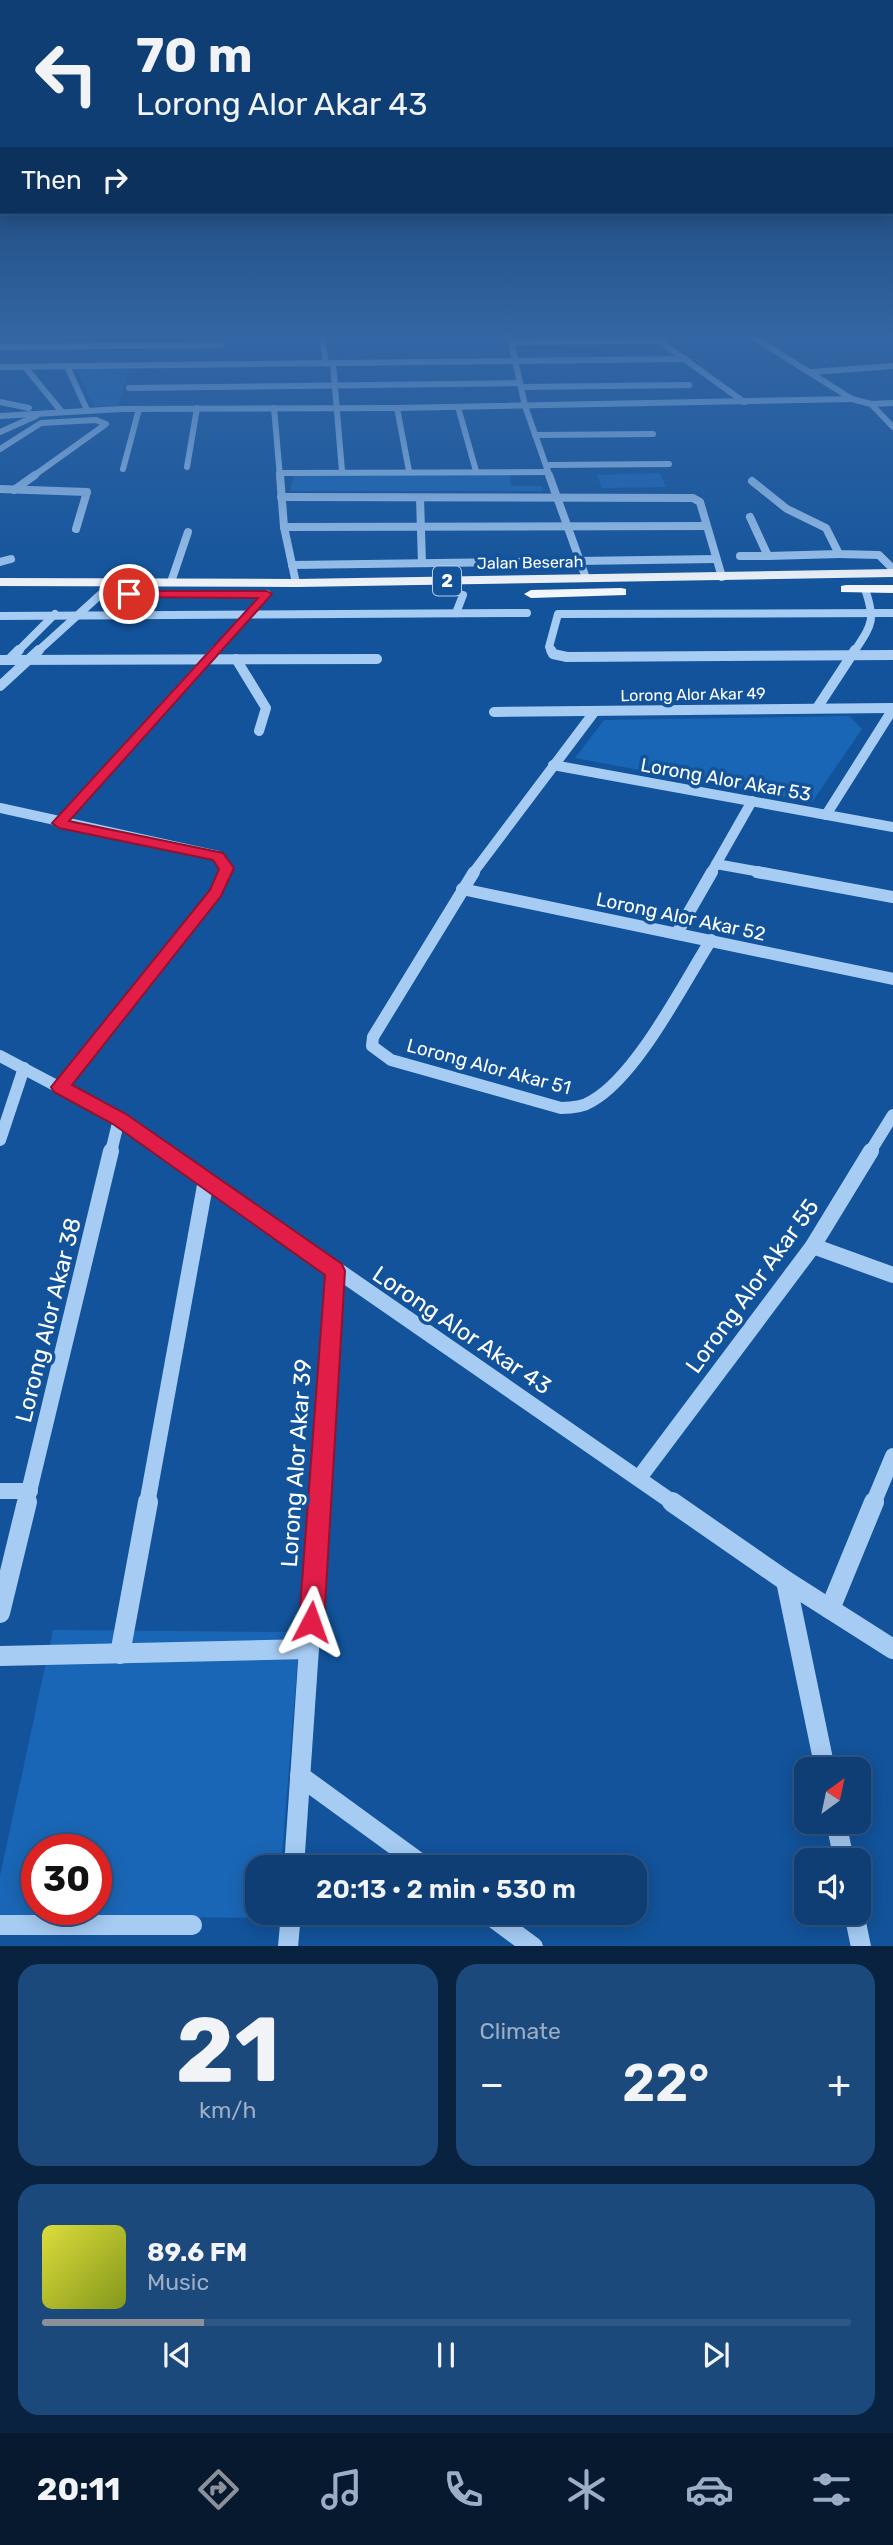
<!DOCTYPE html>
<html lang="en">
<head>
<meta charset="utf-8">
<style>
  :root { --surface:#0e3e74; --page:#1c497c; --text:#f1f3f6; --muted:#9baec5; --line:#2e5786; --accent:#8c9099 }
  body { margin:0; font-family:Rubik,sans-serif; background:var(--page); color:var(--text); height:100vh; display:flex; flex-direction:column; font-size:26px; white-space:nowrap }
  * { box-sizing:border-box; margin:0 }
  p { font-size:23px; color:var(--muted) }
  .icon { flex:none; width:38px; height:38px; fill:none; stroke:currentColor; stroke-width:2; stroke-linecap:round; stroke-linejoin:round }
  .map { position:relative; height:1946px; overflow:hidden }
  .side { display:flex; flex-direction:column; gap:18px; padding:18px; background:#082240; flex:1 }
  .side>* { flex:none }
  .guide { position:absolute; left:0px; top:0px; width:894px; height:214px; box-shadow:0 4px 18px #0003,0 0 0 2px var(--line); background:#0e3e74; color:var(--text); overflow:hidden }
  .needle { width:46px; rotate:33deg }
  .fabs { position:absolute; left:794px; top:1757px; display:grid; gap:14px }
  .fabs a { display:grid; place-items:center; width:77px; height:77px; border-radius:14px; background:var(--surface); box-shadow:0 4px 18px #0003,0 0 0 2px var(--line); font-size:35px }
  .speed { position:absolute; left:21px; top:1834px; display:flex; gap:14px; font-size:35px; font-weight:700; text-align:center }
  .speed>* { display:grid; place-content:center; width:91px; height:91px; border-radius:50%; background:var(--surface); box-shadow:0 4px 18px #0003,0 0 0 2px var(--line); line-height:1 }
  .speed .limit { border:10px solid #d22; background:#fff; color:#111 }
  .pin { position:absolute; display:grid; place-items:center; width:60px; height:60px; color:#fff; margin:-30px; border:4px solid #fff; border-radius:50%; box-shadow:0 2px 7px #0007 }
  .me { position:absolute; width:77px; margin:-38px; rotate:4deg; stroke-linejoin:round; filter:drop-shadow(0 0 5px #0008) }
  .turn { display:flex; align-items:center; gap:24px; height:147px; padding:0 21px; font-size:32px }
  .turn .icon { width:91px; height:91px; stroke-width:2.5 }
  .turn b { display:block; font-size:49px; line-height:60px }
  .then { display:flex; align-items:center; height:66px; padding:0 21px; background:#0003; gap:14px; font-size:26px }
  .big { font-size:52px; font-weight:600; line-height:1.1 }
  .side .card { flex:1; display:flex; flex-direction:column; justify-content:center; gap:10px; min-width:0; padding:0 24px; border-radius:21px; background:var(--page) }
  .side .dial { align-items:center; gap:0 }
  .dial b { font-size:91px; line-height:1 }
  .song { display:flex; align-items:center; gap:21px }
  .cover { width:84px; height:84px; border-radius:10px; background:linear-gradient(135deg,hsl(60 70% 55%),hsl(70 70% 35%)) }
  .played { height:7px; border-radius:4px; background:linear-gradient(90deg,var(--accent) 20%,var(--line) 20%) }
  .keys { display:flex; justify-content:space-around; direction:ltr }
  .heat { display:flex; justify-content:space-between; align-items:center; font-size:38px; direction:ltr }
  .side .tiles { flex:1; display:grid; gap:18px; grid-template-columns:1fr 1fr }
  .card:last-child { grid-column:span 2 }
  .trip { position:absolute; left:245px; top:1855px; width:402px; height:70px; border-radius:21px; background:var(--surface); box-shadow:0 4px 18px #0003,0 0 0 2px var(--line); font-weight:600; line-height:70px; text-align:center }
  .dock { display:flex; height:112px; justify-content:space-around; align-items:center; background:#06192e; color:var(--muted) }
  .dock .icon { width:49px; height:49px }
  .dock .selected { color:var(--accent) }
  .dock b { font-size:32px; color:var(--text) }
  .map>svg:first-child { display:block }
  .green { fill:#1a66b6; fill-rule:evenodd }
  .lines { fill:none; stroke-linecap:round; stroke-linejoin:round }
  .minor-far5 { stroke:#a6ccf4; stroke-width:6 }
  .minor-far4 { stroke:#a6ccf4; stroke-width:8 }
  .minor-far3 { stroke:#a6ccf4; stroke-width:10 }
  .minor-far2 { stroke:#a6ccf4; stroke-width:12 }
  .minor-far1 { stroke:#a6ccf4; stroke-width:16 }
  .minor { stroke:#a6ccf4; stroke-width:20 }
  .highway { fill:#fff; fill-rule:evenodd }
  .route { fill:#e11d48; stroke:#92132f; stroke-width:2 }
  .labels { text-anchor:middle; stroke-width:7; stroke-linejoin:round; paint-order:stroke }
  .far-street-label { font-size:16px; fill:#fff; stroke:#12539b }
  .shield { fill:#12539b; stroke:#b8cbe1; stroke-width:2 }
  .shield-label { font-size:18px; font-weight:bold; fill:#fff }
  .street-label { font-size:19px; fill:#fff; stroke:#12539b }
  .near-street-label { font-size:23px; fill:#fff; stroke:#12539b }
</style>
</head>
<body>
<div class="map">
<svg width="893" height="1947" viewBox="0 0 893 1947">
  <rect width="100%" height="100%" fill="#12539b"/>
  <!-- green -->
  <g class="green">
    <path d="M 76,369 L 130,369 L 118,406 L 95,406 Z"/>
    <path d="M 660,473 L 666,487 L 602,488 L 597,475 Z"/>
    <path d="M 510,474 L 511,486 L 542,486 L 543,491 L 290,491 L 294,475 Z"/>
    <path d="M 849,716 L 862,729 L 812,802 L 575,758 L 604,720 Z"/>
    <path d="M 53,1630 L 300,1632 L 281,1867 L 257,1867 L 257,1913 L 278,1913 L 277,1918 L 0,1916 L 0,1876 ZM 37,1850 L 96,1850 L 96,1909 L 37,1909 Z"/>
  </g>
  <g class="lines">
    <!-- minor-far5 -->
    <g class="minor-far5">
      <path d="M 322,337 L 326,364"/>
      <path d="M 510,337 L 525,406 L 550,477"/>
      <path d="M 654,337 L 744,402"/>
      <path d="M 753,337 L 852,399 L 871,404 L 893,403"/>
      <path d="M 511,342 L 659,341"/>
      <path d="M 2,347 L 221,345"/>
      <path d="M 333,364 L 342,471"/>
      <path d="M 67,366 L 87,410"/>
      <path d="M 0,367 L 685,359"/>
      <path d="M 25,367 L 62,412"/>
      <path d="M 812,372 L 893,366"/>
      <path d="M 521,387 L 689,385"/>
      <path d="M 129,388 L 520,383"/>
      <path d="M 0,402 L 29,408"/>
      <path d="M 871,404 L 893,427"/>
      <path d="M 458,407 L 476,471"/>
      <path d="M 274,408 L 280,477"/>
      <path d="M 397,408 L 409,471"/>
      <path d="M 0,416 L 121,409 L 397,408 L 852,399"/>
      <path d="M 0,432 L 36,416"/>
      <path d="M 535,435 L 653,434"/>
      <path d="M 0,449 L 41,423 L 96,420 L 106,424 L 32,477"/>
      <path d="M 546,465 L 669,464"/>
      <path d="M 187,467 L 197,408"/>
      <path d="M 123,469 L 139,409"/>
      <path d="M 279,473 L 548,472"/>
    </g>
    <!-- minor-far4 -->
    <g class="minor-far4">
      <path d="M 280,475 L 284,527 L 296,583"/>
      <path d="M 549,475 L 586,578"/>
      <path d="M 752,481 L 787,509 L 826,528 L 839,554 L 879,555 L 893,569"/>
      <path d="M 0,489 L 87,492 L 76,529"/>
      <path d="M 14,490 L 35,475"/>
      <path d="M 281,497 L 693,498 L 700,502 L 722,577"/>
      <path d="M 420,498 L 422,563"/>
      <path d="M 750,517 L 768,556 L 839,554"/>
      <path d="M 284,527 L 706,526"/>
      <path d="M 740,556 L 768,556"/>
      <path d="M 0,562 L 11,559"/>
      <path d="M 292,565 L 716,559"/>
      <path d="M 171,582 L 188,532"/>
      <path d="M 456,613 L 463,595"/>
      <path d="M 0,616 L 527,613"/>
      <path d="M 17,652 L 55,614"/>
      <path d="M 37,652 L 101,594"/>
      <path d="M 214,652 L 267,594"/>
      <path d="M 552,652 L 549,647 L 558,614 L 893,613"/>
      <path d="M 854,652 C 872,624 876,621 865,589"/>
    </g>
    <!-- minor-far3 -->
    <g class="minor-far3">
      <path d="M 551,650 L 553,654 L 567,657 L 893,655"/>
      <path d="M 236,659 L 266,708 L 259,731"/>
      <path d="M 0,660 L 377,659"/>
      <path d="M 9,660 L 19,650"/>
      <path d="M 0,686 L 39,650"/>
      <path d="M 817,708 L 855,650"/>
      <path d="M 494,712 L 893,708"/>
      <path d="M 553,765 L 893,827"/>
      <path d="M 0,808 L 218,856 L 226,868 L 224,873"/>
      <path d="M 826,815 L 893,709"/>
      <path d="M 59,823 L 216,650"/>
      <path d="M 716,864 L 766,873"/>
      <path d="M 473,873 L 595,711"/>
      <path d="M 711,873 L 752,801"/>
    </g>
    <!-- minor-far2 -->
    <g class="minor-far2">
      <path d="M 474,872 L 373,1037 L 372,1046 L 391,1060 L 561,1108 C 572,1108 583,1107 592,1101 C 637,1076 683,984 711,940"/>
      <path d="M 757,872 L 893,897"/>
      <path d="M 462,889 L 893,979"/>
      <path d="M 677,933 L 712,872"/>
      <path d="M 0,1056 L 119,1119 L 167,1152"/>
      <path d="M 60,1087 L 216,892 L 224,872"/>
      <path d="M 0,1140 L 24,1068"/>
      <path d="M 111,1152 L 119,1119"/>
      <path d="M 870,1152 L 893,1115"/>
    </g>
    <!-- minor-far1 -->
    <g class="minor-far1">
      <path d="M 165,1151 L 675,1504"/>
      <path d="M 813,1246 L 893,1275"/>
      <path d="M 639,1478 L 813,1246 L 871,1151"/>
      <path d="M 0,1491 L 30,1491"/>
      <path d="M 26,1504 L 111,1151"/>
      <path d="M 147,1504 L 206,1180"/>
      <path d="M 319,1504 L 335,1271"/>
      <path d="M 873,1504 L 893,1456"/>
    </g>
    <!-- minor -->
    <g class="minor">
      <path d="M 672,1502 L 786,1581 L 893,1649"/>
      <path d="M 786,1581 L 825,1769"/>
      <path d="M 830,1609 L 874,1502"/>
      <path d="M 0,1613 L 27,1502"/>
      <path d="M 120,1654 L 148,1502"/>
      <path d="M 0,1656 L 309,1649"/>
      <path d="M 300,1776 L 425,1867"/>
      <path d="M 836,1822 L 844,1860"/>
      <path d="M 294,1867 L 319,1502"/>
      <path d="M 487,1913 L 533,1947"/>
      <path d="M 854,1913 L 861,1947"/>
      <path d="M 0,1925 L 192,1925"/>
      <path d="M 288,1947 L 291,1913"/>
    </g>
    <!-- highway -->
    <g class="highway">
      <path d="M 893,569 L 893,577 L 296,587 L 0,586 L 0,578 L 296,579 Z"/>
      <path d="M 846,585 L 893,585 L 893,593 L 841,592 L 841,586 Z"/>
      <path d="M 621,588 L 626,589 L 626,595 L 531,598 L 524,594 L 531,590 Z"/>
    </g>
  </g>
  <!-- sky -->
  <linearGradient id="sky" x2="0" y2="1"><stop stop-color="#0a2e55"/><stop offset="0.55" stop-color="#3366a4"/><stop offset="1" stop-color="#3366a4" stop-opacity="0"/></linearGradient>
  <rect width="893" height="609" fill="url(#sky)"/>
  <!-- route -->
  <path class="route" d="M 129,591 L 267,591 L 272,594 L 69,821 L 223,853 L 234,868 L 221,896 L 72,1085 L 126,1114 L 342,1264 L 345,1271 L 324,1622 L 320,1630 L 311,1634 L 302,1630 L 299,1622 L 325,1275 L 113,1124 L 54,1092 L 51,1087 L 210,890 L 219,869 L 213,860 L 59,828 L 52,823 L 258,598 L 125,597 L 125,592 Z"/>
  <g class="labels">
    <!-- far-street labels -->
    <g class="far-street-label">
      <text transform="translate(530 562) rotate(-1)" y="6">Jalan Beserah</text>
      <text transform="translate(693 694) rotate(-1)" y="6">Lorong Alor Akar 49</text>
    </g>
    <!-- shield labels -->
    <rect class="shield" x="433" y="566.5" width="28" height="29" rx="5"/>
    <g class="shield-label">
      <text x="447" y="587">2</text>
    </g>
    <!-- street labels -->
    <g class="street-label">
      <text transform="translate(726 779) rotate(10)" y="7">Lorong Alor Akar 53</text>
      <text transform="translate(681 916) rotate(12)" y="7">Lorong Alor Akar 52</text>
      <text transform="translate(489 1066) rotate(15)" y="7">Lorong Alor Akar 51</text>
    </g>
    <!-- near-street labels -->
    <g class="near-street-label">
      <text transform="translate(752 1286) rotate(-54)" y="8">Lorong Alor Akar 55</text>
      <text transform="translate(48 1320) rotate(-76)" y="8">Lorong Alor Akar 38</text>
      <text transform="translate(462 1330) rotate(34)" y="8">Lorong Alor Akar 43</text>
      <text transform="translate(296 1463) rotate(-86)" y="8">Lorong Alor Akar 39</text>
    </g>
  </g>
</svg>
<div class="fabs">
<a><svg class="needle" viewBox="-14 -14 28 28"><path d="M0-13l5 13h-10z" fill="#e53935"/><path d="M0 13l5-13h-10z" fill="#9baec5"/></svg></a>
<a><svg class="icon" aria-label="sound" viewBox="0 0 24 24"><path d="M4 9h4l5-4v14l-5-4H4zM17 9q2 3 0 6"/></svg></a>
</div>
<div class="speed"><div class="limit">30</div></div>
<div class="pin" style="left:129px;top:594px;background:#d93025"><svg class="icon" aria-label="arrive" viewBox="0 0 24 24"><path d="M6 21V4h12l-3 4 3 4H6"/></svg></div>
<svg class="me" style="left:311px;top:1622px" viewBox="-20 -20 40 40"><path d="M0-17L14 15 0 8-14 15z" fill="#e11d48" stroke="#fff" stroke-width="4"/></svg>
<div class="trip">20:13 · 2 min · 530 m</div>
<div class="guide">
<div class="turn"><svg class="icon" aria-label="left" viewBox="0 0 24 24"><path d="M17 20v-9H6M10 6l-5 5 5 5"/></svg><div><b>70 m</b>Lorong Alor Akar 43</div></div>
<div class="then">Then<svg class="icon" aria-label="right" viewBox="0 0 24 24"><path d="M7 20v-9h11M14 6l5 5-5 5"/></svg></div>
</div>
</div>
<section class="side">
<div class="tiles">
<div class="card dial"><b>21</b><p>km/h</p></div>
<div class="card"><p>Climate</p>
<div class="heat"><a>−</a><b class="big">22°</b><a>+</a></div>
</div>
<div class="card">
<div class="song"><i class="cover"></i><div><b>89.6 FM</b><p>Music</p></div></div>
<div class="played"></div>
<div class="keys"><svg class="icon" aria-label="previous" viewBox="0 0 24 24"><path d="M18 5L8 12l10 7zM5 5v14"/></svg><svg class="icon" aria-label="pause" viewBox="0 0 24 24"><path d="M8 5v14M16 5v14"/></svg><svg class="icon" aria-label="next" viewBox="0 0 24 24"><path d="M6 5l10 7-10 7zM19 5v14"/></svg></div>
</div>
</div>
</section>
<nav class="dock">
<b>20:11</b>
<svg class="icon selected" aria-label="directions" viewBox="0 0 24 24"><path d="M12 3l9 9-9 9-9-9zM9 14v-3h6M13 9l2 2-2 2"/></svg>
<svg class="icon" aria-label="music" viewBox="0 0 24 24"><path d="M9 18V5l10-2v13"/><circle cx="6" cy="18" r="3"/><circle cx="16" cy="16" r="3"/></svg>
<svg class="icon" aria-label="phone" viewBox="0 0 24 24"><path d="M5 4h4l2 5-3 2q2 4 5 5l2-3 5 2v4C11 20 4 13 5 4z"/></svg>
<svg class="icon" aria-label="climate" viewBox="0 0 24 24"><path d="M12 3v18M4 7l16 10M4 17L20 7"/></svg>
<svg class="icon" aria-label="car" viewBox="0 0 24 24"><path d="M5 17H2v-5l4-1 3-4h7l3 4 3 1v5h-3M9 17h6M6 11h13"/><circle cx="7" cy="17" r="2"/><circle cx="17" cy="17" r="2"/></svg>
<svg class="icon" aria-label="filters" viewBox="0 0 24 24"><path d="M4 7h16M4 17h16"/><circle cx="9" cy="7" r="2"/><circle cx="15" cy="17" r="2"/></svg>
</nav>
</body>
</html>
